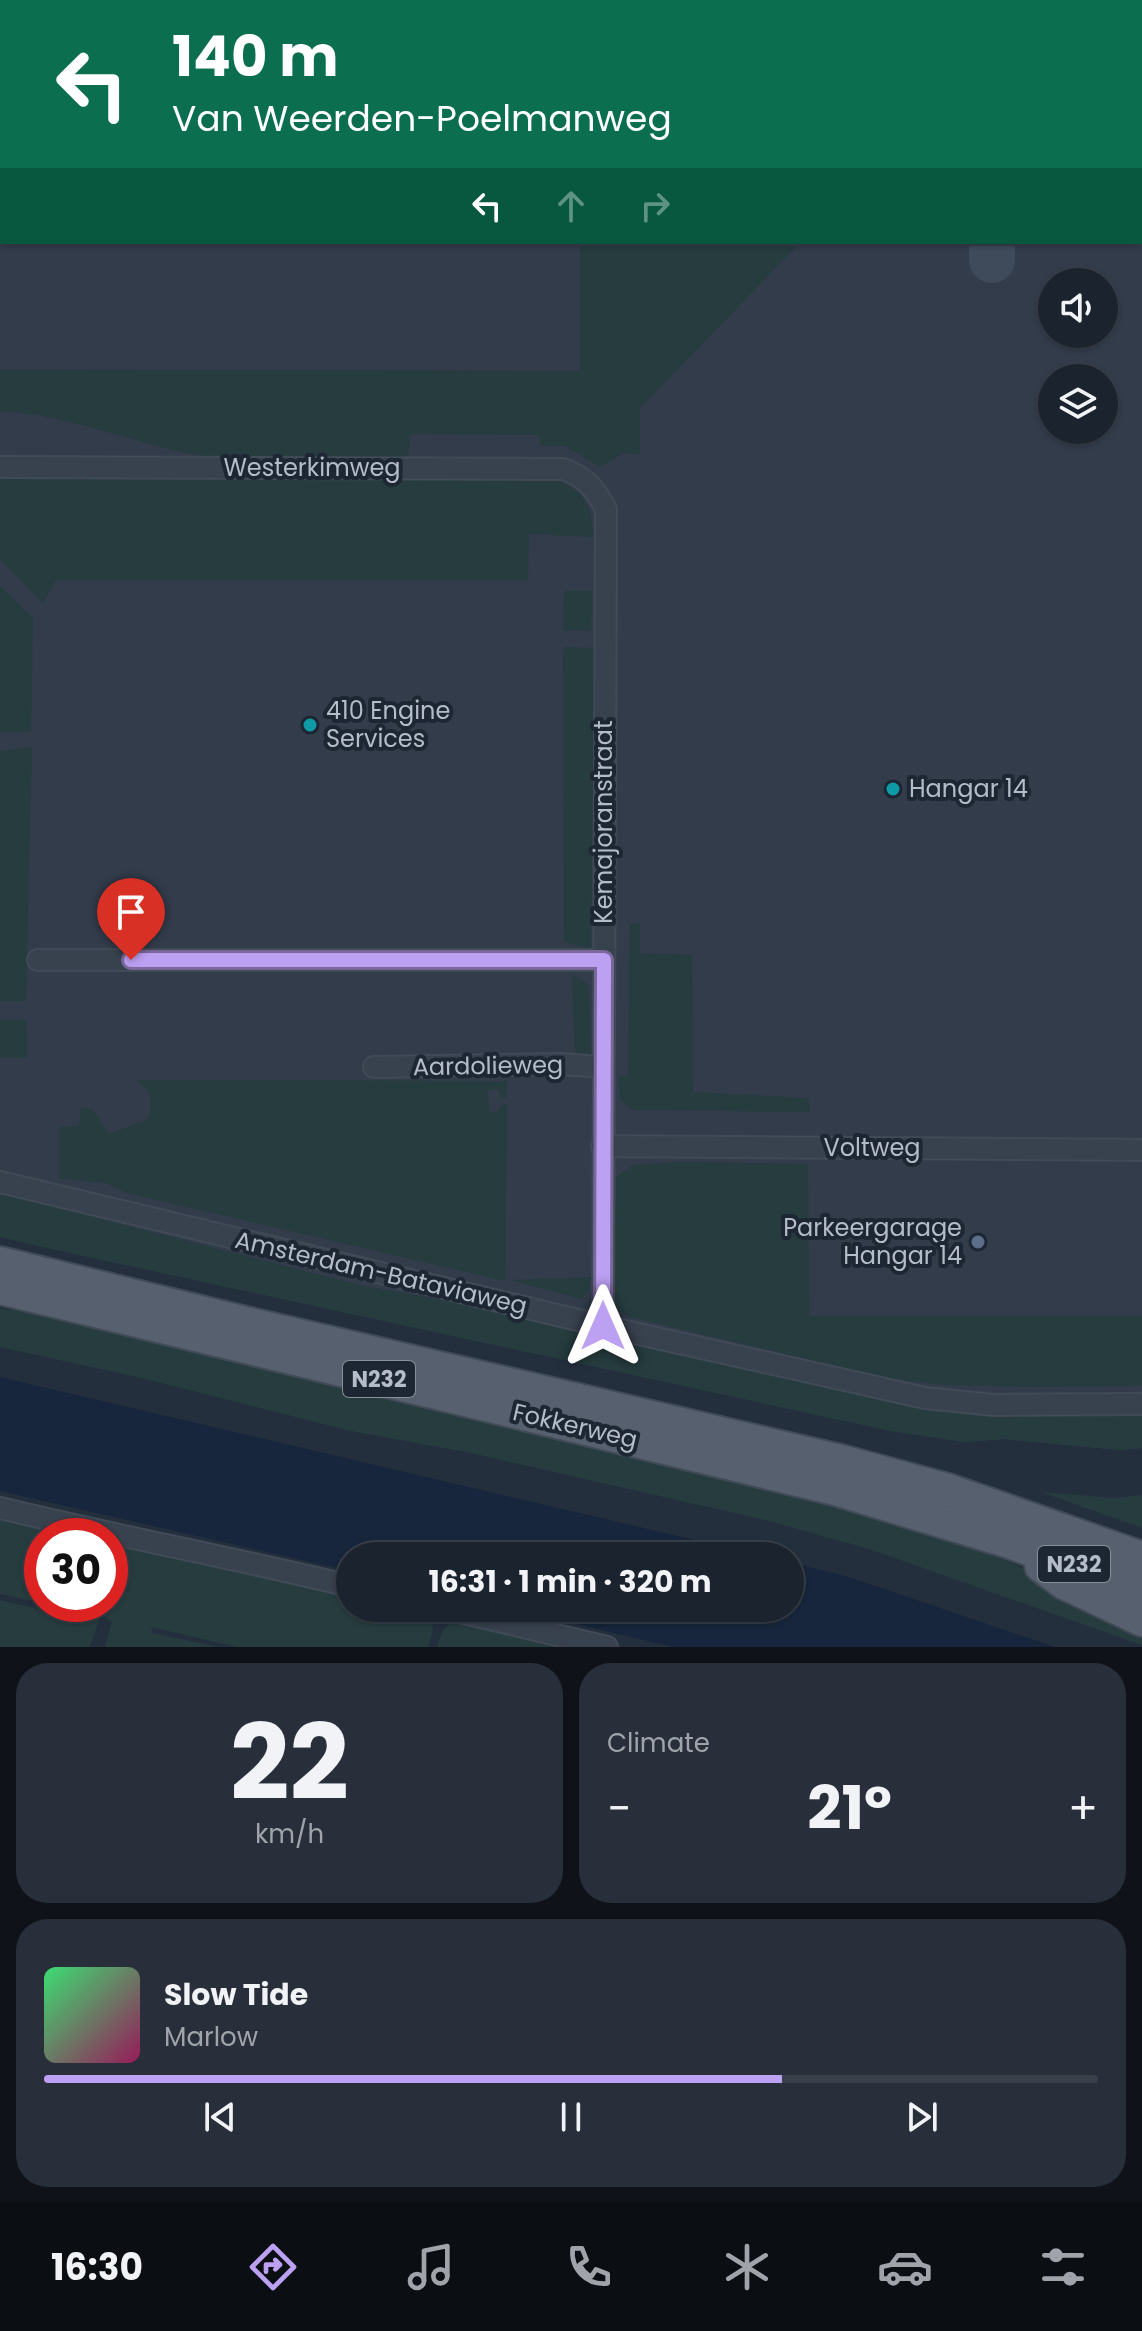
<!DOCTYPE html>
<html lang="en">
<head>
<meta charset="utf-8">
<style>
  :root { --surface:#1b232e; --page:#282f3a; --text:#f1f3f6; --muted:#a0a4aa; --line:#39404a; --accent:#bca0f2 }
  body { margin:0; font-family:Poppins,sans-serif; background:var(--page); color:var(--text); height:100vh; display:flex; flex-direction:column; font-size:30px; white-space:nowrap }
  * { box-sizing:border-box; margin:0 }
  p { font-size:26px; color:var(--muted) }
  .icon { flex:none; width:44px; height:44px; fill:none; stroke:currentColor; stroke-width:2; stroke-linecap:round; stroke-linejoin:round }
  .map { position:relative; height:1647px; overflow:hidden }
  .sheet { display:flex; flex-direction:column; gap:16px; padding:16px; background:#0f1319; flex:1 }
  .sheet>* { flex:none }
  .guide { position:absolute; left:0px; top:0px; width:1142px; height:244px; box-shadow:0 2px 6px #0004,0 0 0 2px var(--line); background:#0b6e4f; color:#fff; overflow:hidden }
  .tools { position:absolute; left:1038px; top:268px; display:grid; gap:16px }
  .tools a { display:grid; place-items:center; width:80px; height:80px; border-radius:50%; background:var(--surface); box-shadow:0 2px 6px #0004,0 0 0 2px var(--line); font-size:40px }
  .speed { position:absolute; left:24px; top:1518px; display:flex; gap:16px; font-size:40px; font-weight:700; text-align:center }
  .speed>* { display:grid; place-content:center; width:104px; height:104px; border-radius:50%; background:var(--surface); box-shadow:0 2px 6px #0004,0 0 0 2px var(--line); line-height:1 }
  .speed .limit { border:12px solid #d22; background:#fff; color:#111 }
  .pin { position:absolute; display:grid; place-items:center; width:68px; height:68px; color:#fff; margin:-82px -34px; border-radius:50% 50% 50% 0; rotate:-45deg; box-shadow:0 0 8px #0007 }
  .pin .icon { rotate:45deg }
  .me { position:absolute; width:88px; margin:-44px; rotate:0deg; stroke-linejoin:round; filter:drop-shadow(0 0 6px #0008) }
  .turn { display:flex; align-items:center; gap:28px; height:168px; padding:0 40px; font-size:36px }
  .turn .icon { width:104px; height:104px; stroke-width:2.5 }
  .turn b { display:block; font-size:56px; line-height:68px }
  .lanes { display:flex; align-items:center; height:76px; padding:0 40px; background:#0003; justify-content:center; gap:40px; direction:ltr }
  .lanes .off { opacity:.35 }
  .big { font-size:60px; font-weight:700; line-height:1.1 }
  .sheet .card { flex:1; display:flex; flex-direction:column; justify-content:center; gap:12px; min-width:0; padding:0 28px; border-radius:32px; background:var(--page) }
  .sheet .dial { align-items:center; gap:0 }
  .dial b { font-size:104px; line-height:1 }
  .song { display:flex; align-items:center; gap:24px }
  .cover { width:96px; height:96px; border-radius:12px; background:linear-gradient(135deg,hsl(140 70% 55%),hsl(330 70% 35%)) }
  .played { height:8px; border-radius:4px; background:linear-gradient(90deg,var(--accent) 70%,var(--line) 70%) }
  .keys { display:flex; justify-content:space-around; direction:ltr }
  .heat { display:flex; justify-content:space-between; align-items:center; font-size:44px; direction:ltr }
  .sheet .tiles { flex:1; display:grid; gap:16px; grid-template-columns:1fr 1fr }
  .card:last-child { grid-column:span 2 }
  .trip { position:absolute; left:336px; top:1542px; width:468px; height:80px; border-radius:40px; background:var(--surface); box-shadow:0 2px 6px #0004,0 0 0 2px var(--line); font-weight:700; line-height:80px; text-align:center }
  .tab-bar { display:flex; height:128px; justify-content:space-around; align-items:center; background:#0b0e12; color:var(--muted) }
  .tab-bar .icon { width:56px; height:56px }
  .tab-bar .selected { color:var(--accent) }
  .tab-bar b { font-size:36px; color:var(--text) }
  .map>svg:first-child { display:block }
  .airport { fill:#323c4b; fill-rule:evenodd }
  .green { fill:#263c3f }
  .water { fill:#17263c }
  .lines { fill:none; stroke-linecap:round; stroke-linejoin:round }
  .taxiway { stroke:#3f4a5a; stroke-width:46 }
  .street-casing { stroke:#414a57; stroke-width:24 }
  .primary-casing { stroke:#414a57; stroke-width:36 }
  .street { stroke:#38414e; stroke-width:20 }
  .primary { stroke:#56606e; stroke-width:32 }
  .route-casing { stroke:#7a689d; stroke-width:20 }
  .route { stroke:#bca0f2; stroke-width:14 }
  .culture-dot { fill:#0f9aa8; stroke:#1d2633; stroke-width:3 }
  .service-dot { fill:#5c6f8a; stroke:#1d2633; stroke-width:3 }
  .labels { text-anchor:middle; stroke-width:8; stroke-linejoin:round; paint-order:stroke }
  .shield { fill:#1d2633; stroke:#878f9c; stroke-width:2 }
  .shield-label { font-size:22px; font-weight:bold; fill:#b4bcc9 }
  .street-label { font-size:24px; fill:#b4bcc9; stroke:#1d2633 }
  .poi-label { font-size:24px; fill:#b4bcc9; stroke:#1d2633; text-anchor:start }
</style>
</head>
<body>
<div class="map">
<svg width="1142" height="1647" viewBox="0 0 1142 1647">
  <rect width="100%" height="100%" fill="#242f3e"/>
  <!-- airport -->
  <path class="airport" d="M 0,0 L 1142,0 L 1142,1448 L 1120,1450 L 1004,1439 L 964,1442 L 0,1214 ZM 2,2 L 1140,2 L 1140,242 L 2,242 ZM 1052,282 L 1104,282 L 1104,334 L 1052,334 ZM 1052,378 L 1104,378 L 1104,430 L 1052,430 Z"/>
  <!-- green -->
  <g class="green">
    <path d="M 0,0 L 1075,0 L 2,2 L 2,16 Z"/>
    <path d="M 580,242 L 801,242 L 640,408 L 640,454 L 624,453 L 600,467 L 565,446 L 540,446 L 539,435 L 410,434 L 408,459 L 218,459 C 144,448 75,415 0,411 L 0,369 L 580,371 Z"/>
    <path d="M 0,477 L 555,479 C 585,492 592,505 593,537 L 529,534 L 528,580 L 56,580 L 43,603 L 0,559 Z"/>
    <path d="M 0,586 L 33,618 L 31,732 L 0,732 Z"/>
    <path d="M 564,591 L 592,591 L 591,631 L 563,631 Z"/>
    <path d="M 563,647 L 594,648 L 591,949 L 564,942 Z"/>
    <path d="M 32,747 L 26,1001 L 0,1001 L 0,751 Z"/>
    <path d="M 630,923 L 640,924 L 640,953 L 692,955 L 693,1092 L 808,1098 L 810,1112 L 633,1110 L 621,1101 L 618,1077 L 628,1076 Z"/>
    <path d="M 572,974 L 589,985 L 591,1055 L 581,1060 L 575,1053 Z"/>
    <path d="M 0,1020 L 26,1020 L 27,1058 L 0,1058 Z"/>
    <path d="M 137,1080 L 507,1081 L 506,1098 L 499,1098 L 499,1089 L 488,1090 L 489,1112 L 498,1113 L 500,1106 L 507,1104 L 505,1281 L 127,1193 L 108,1184 L 59,1178 L 59,1127 L 79,1126 L 81,1108 L 92,1109 L 109,1133 C 120,1131 140,1121 147,1121 L 150,1112 L 150,1093 Z"/>
    <path d="M 682,1162 L 808,1164 L 809,1316 L 1142,1316 L 1142,1386 L 1026,1387 L 947,1385 L 889,1379 L 627,1316 L 611,1306 L 615,1178 L 633,1165 Z"/>
    <path d="M 0,1193 L 364,1286 L 513,1312 L 882,1399 L 949,1409 L 1142,1413 L 1142,1448 L 1120,1450 L 1004,1439 L 964,1442 L 895,1432 L 51,1249 L 0,1237 Z"/>
    <path d="M 592,1277 L 587,1293 L 581,1299 L 510,1280 Z"/>
    <path d="M 0,1309 L 46,1311 L 778,1486 L 957,1541 L 1014,1564 L 1142,1630 L 1142,1645 L 869,1549 L 769,1521 L 471,1453 L 351,1431 L 142,1378 L 0,1347 Z"/>
    <path d="M 1041,1492 L 1114,1498 L 1142,1495 L 1142,1528 Z"/>
    <path d="M 13,1519 L 95,1536 L 42,1536 L 42,1603 L 0,1594 L 0,1521 Z"/>
    <path d="M 110,1539 L 350,1595 L 350,1608 C 367,1608 425,1602 432,1621 C 435,1629 430,1639 428,1647 L 237,1647 L 151,1627 L 153,1633 L 218,1647 L 105,1647 L 112,1622 L 101,1615 L 90,1647 L 0,1647 L 0,1600 L 62,1615 L 58,1607 L 45,1604 L 110,1604 Z"/>
    <path d="M 460,1621 L 574,1647 L 437,1647 C 441,1633 444,1623 460,1621 Z"/>
  </g>
  <!-- water -->
  <g class="water">
    <path d="M 0,1377 L 763,1556 L 350,1556 L 350,1571 L 0,1491 Z"/>
    <path d="M 790,1562 L 846,1576 L 1055,1647 L 673,1647 L 509,1608 L 790,1608 Z"/>
  </g>
  <g class="lines">
    <!-- taxiway -->
    <g class="taxiway">
      <path d="M 1140,31 L 1142,30"/>
      <path d="M 0,71 L 2,71"/>
      <path d="M 1140,77 L 1142,77"/>
      <path d="M 992,242 L 992,260"/>
    </g>
    <defs>
      <g id="street">
        <path d="M 0,467 L 563,469 C 586,477 595,489 606,509 L 603,1326"/>
        <path d="M 38,960 L 604,960"/>
        <path d="M 374,1067 L 562,1064 L 602,1067"/>
        <path d="M 602,1146 L 1142,1150"/>
        <path d="M 0,1182 L 603,1326 L 925,1398 L 994,1405 L 1142,1404"/>
        <path d="M 0,1508 C 116,1536 234,1558 350,1586"/>
        <path d="M 443,1608 L 607,1647"/>
      </g>
      <g id="primary">
        <path d="M 0,1263 L 246,1323 L 841,1461 L 948,1490 L 1142,1558"/>
        <path d="M 0,1288 L 835,1489 L 1006,1541 L 1142,1590"/>
        <path d="M 1041,1566 L 1064,1583 L 1142,1620"/>
      </g>
    </defs>
    <!-- street casing -->
    <use href="#street" class="street-casing"/>
    <!-- primary casing -->
    <use href="#primary" class="primary-casing"/>
    <!-- street -->
    <use href="#street" class="street"/>
    <!-- primary -->
    <use href="#primary" class="primary"/>
  </g>
  <g class="lines">
    <defs>
      <path id="route" d="M 131,960 L 604,960 L 603,1326"/>
    </defs>
    <!-- route casing -->
    <use href="#route" class="route-casing"/>
    <!-- route -->
    <use href="#route" class="route"/>
  </g>
  <!-- markers -->
  <g class="culture-dot">
    <circle cx="310" cy="725" r="8"/>
    <circle cx="893" cy="789" r="8"/>
  </g>
  <circle class="service-dot" cx="978" cy="1242" r="8"/>
  <g class="labels">
    <!-- shield labels -->
    <g class="shield">
      <rect x="343" y="1361" width="72" height="36" rx="6"/>
      <rect x="1038" y="1546" width="72" height="36" rx="6"/>
    </g>
    <g class="shield-label">
      <text x="379" y="1387">N232</text>
      <text x="1074" y="1572">N232</text>
    </g>
    <!-- street labels -->
    <g class="street-label">
      <text x="312" y="476">Westerkimweg</text>
      <text transform="translate(604 822) rotate(-90)" y="8">Kemajoranstraat</text>
      <text transform="translate(488 1066) rotate(-1)" y="8">Aardolieweg</text>
      <text x="872" y="1156">Voltweg</text>
      <text transform="translate(381 1273) rotate(13)" y="8">Amsterdam-Bataviaweg</text>
      <text transform="translate(575 1426) rotate(13)" y="8">Fokkerweg</text>
    </g>
    <!-- poi labels -->
    <g class="poi-label">
      <text x="326" y="719">410 Engine<tspan x="326" dy="28">Services</tspan></text>
      <text x="909" y="797">Hangar 14</text>
      <text x="962" y="1236" text-anchor="end">Parkeergarage<tspan x="962" dy="28">Hangar 14</tspan></text>
    </g>
  </g>
</svg>
<div class="tools">
<a><svg class="icon" aria-label="sound" viewBox="0 0 24 24"><path d="M4 9h4l5-4v14l-5-4H4zM17 9q2 3 0 6"/></svg></a>
<a><svg class="icon" aria-label="layers" viewBox="0 0 24 24"><path d="M12 4l9 5-9 5-9-5zM3 14l9 5 9-5"/></svg></a>
</div>
<div class="speed"><div class="limit">30</div></div>
<div class="pin" style="left:131px;top:960px;background:#d93025"><svg class="icon" aria-label="arrive" viewBox="0 0 24 24"><path d="M6 21V4h12l-3 4 3 4H6"/></svg></div>
<svg class="me" style="left:603px;top:1326px" viewBox="-20 -20 40 40"><path d="M0-17L14 15 0 8-14 15z" fill="#bca0f2" stroke="#fff" stroke-width="4"/></svg>
<div class="trip">16:31 · 1 min · 320 m</div>
<div class="guide">
<div class="turn"><svg class="icon" aria-label="left" viewBox="0 0 24 24"><path d="M17 20v-9H6M10 6l-5 5 5 5"/></svg><div><b>140 m</b>Van Weerden-Poelmanweg</div></div>
<div class="lanes"><svg class="icon" aria-label="left" viewBox="0 0 24 24"><path d="M17 20v-9H6M10 6l-5 5 5 5"/></svg><svg class="icon off" aria-label="ahead" viewBox="0 0 24 24"><path d="M12 20V5M6 11l6-6 6 6"/></svg><svg class="icon off" aria-label="right" viewBox="0 0 24 24"><path d="M7 20v-9h11M14 6l5 5-5 5"/></svg></div>
</div>
</div>
<section class="sheet">
<div class="tiles">
<div class="card dial"><b>22</b><p>km/h</p></div>
<div class="card"><p>Climate</p>
<div class="heat"><a>−</a><b class="big">21°</b><a>+</a></div>
</div>
<div class="card">
<div class="song"><i class="cover"></i><div><b>Slow Tide</b><p>Marlow</p></div></div>
<div class="played"></div>
<div class="keys"><svg class="icon" aria-label="previous" viewBox="0 0 24 24"><path d="M18 5L8 12l10 7zM5 5v14"/></svg><svg class="icon" aria-label="pause" viewBox="0 0 24 24"><path d="M8 5v14M16 5v14"/></svg><svg class="icon" aria-label="next" viewBox="0 0 24 24"><path d="M6 5l10 7-10 7zM19 5v14"/></svg></div>
</div>
</div>
</section>
<nav class="tab-bar">
<b>16:30</b>
<svg class="icon selected" aria-label="directions" viewBox="0 0 24 24"><path d="M12 3l9 9-9 9-9-9zM9 14v-3h6M13 9l2 2-2 2"/></svg>
<svg class="icon" aria-label="music" viewBox="0 0 24 24"><path d="M9 18V5l10-2v13"/><circle cx="6" cy="18" r="3"/><circle cx="16" cy="16" r="3"/></svg>
<svg class="icon" aria-label="phone" viewBox="0 0 24 24"><path d="M5 4h4l2 5-3 2q2 4 5 5l2-3 5 2v4C11 20 4 13 5 4z"/></svg>
<svg class="icon" aria-label="climate" viewBox="0 0 24 24"><path d="M12 3v18M4 7l16 10M4 17L20 7"/></svg>
<svg class="icon" aria-label="car" viewBox="0 0 24 24"><path d="M5 17H2v-5l4-1 3-4h7l3 4 3 1v5h-3M9 17h6M6 11h13"/><circle cx="7" cy="17" r="2"/><circle cx="17" cy="17" r="2"/></svg>
<svg class="icon" aria-label="filters" viewBox="0 0 24 24"><path d="M4 7h16M4 17h16"/><circle cx="9" cy="7" r="2"/><circle cx="15" cy="17" r="2"/></svg>
</nav>
</body>
</html>
